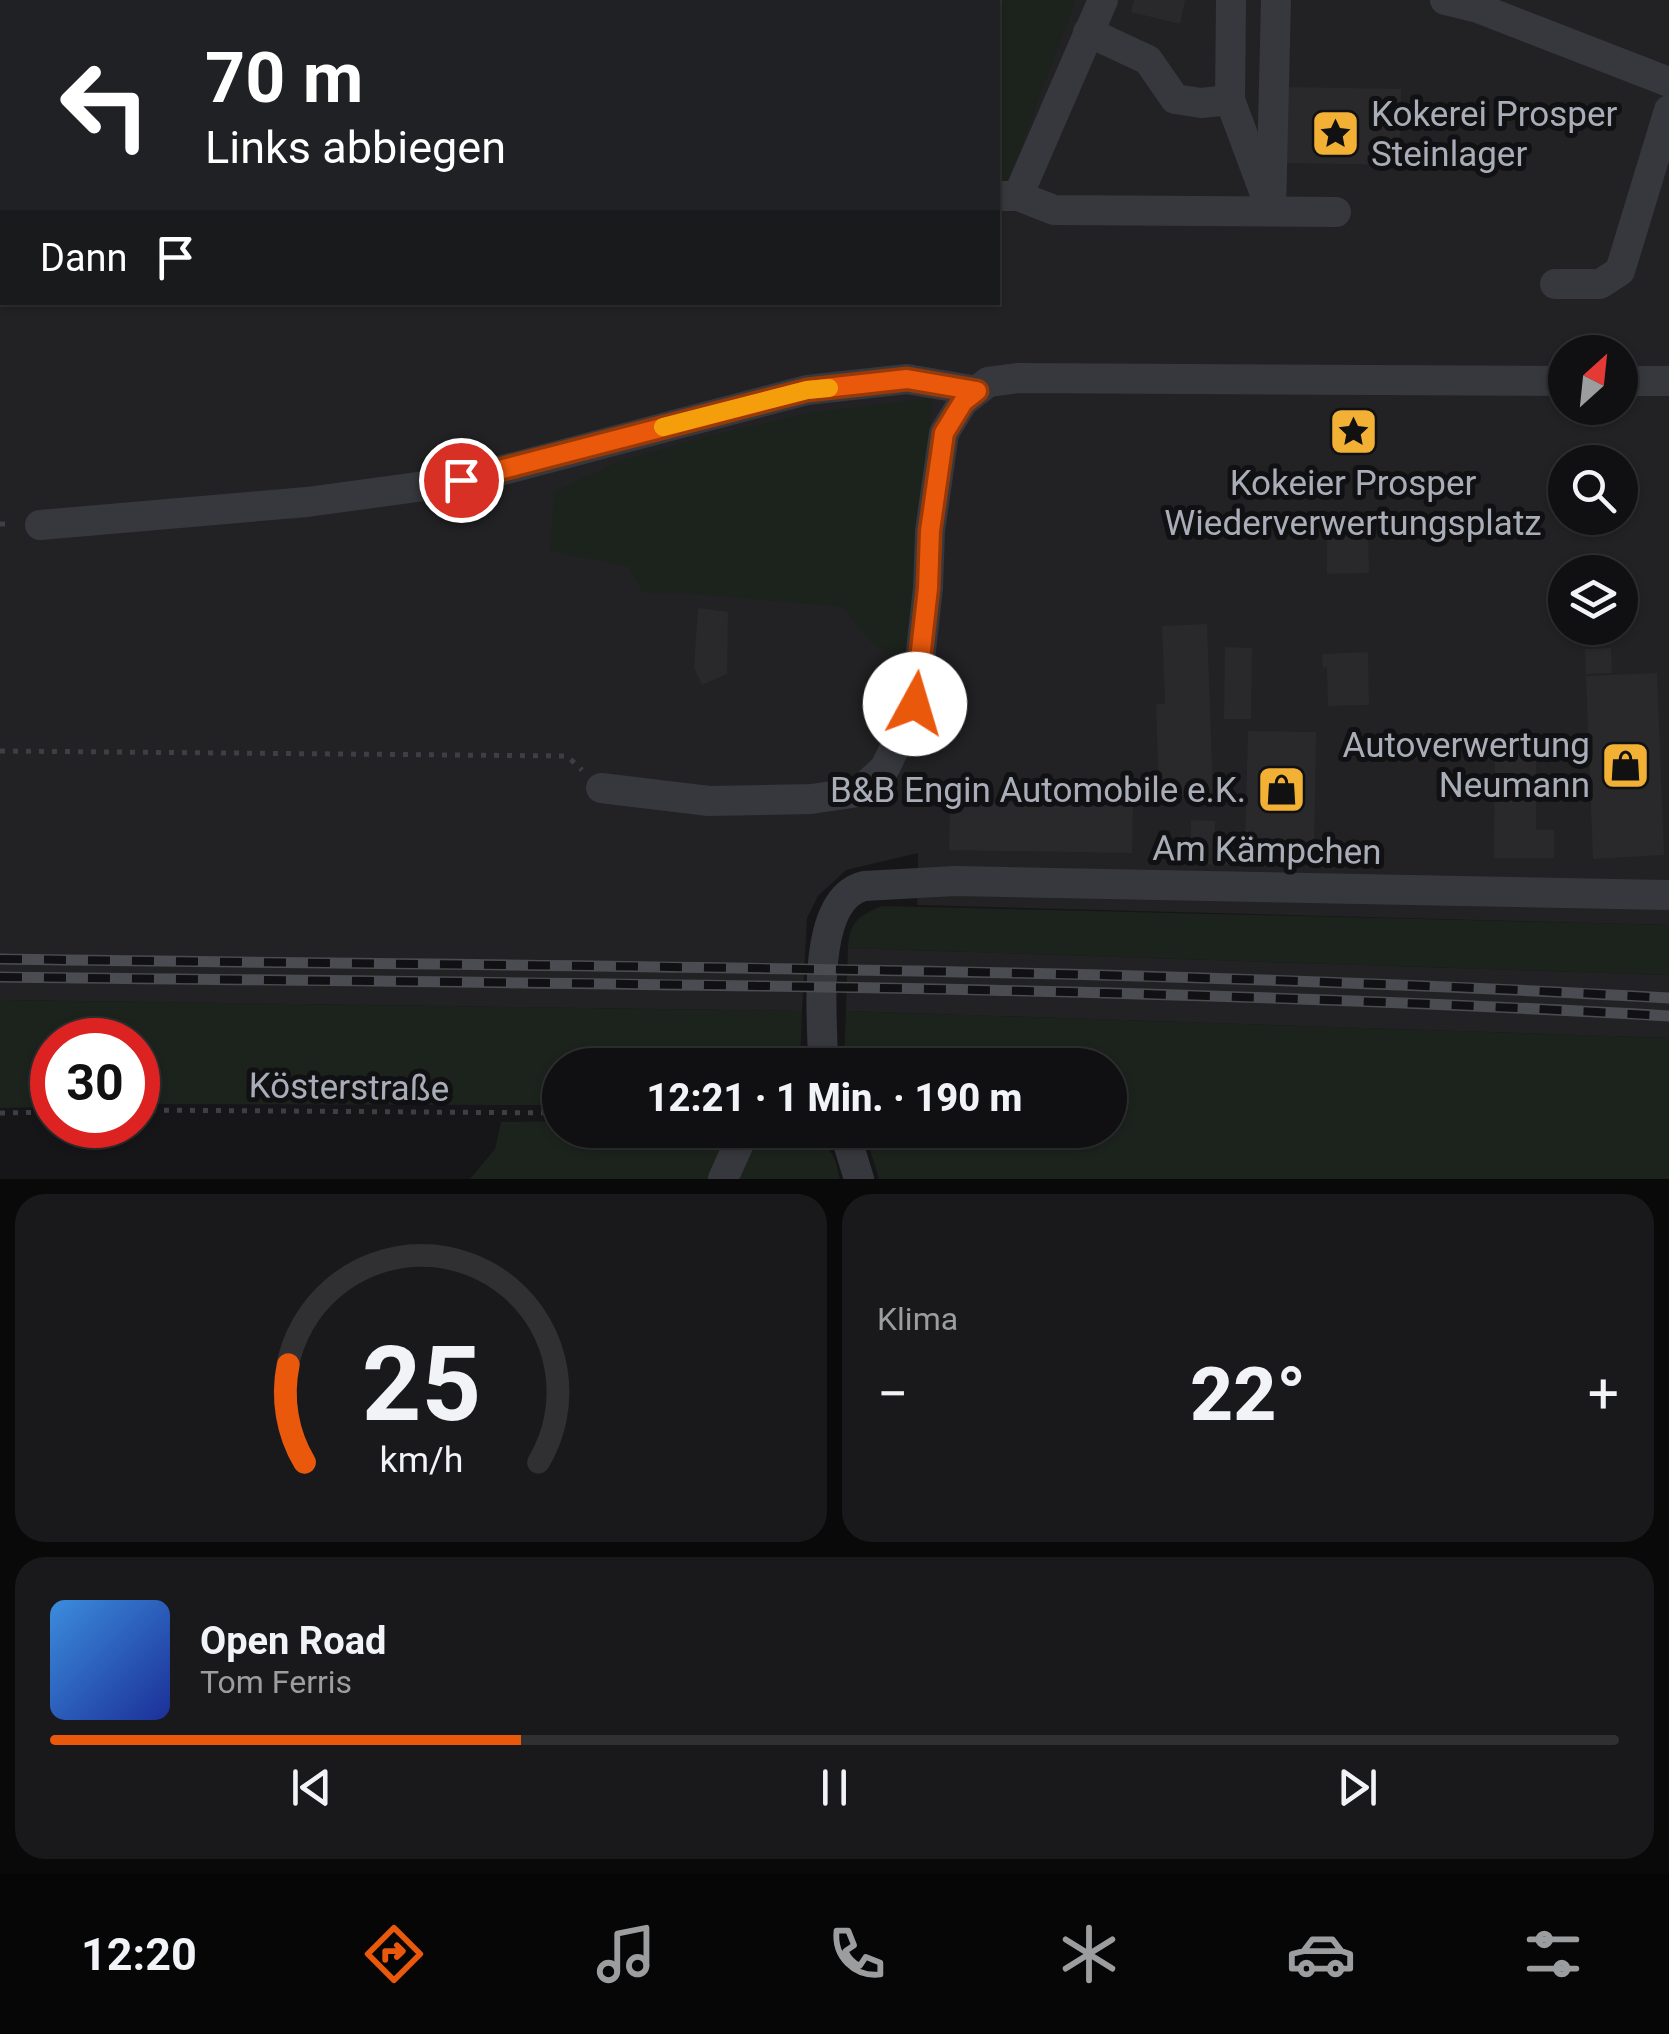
<!DOCTYPE html>
<html lang="de">
<head>
<meta charset="utf-8">
<style>
  :root { --surface:#101012; --page:#19191b; --text:#f1f3f6; --muted:#9c9d9f; --line:#303032; --accent:#ea580c }
  body { margin:0; font-family:Roboto,sans-serif; background:var(--page); color:var(--text); height:100vh; display:flex; flex-direction:column; font-size:38px; white-space:nowrap }
  * { box-sizing:border-box; margin:0 }
  p { font-size:32px; color:var(--muted) }
  .icon { flex:none; width:55px; height:55px; fill:none; stroke:currentColor; stroke-width:2; stroke-linecap:round; stroke-linejoin:round }
  .map { position:relative; height:1179px; overflow:hidden }
  .side { display:flex; flex-direction:column; gap:15px; padding:15px; background:#09090a; flex:1 }
  .side>* { flex:none }
  .top-card { position:absolute; left:0px; top:0px; width:1000px; height:305px; box-shadow:0 2px 8px #0004,0 0 0 2px var(--line); background:#202124; color:#fff; overflow:hidden }
  .needle { width:65px; rotate:27deg }
  .fabs { position:absolute; left:1548px; top:335px; display:grid; gap:20px }
  .fabs a { display:grid; place-items:center; width:90px; height:90px; border-radius:50%; background:var(--surface); box-shadow:0 2px 8px #0004,0 0 0 2px var(--line); font-size:50px }
  .speed { position:absolute; left:30px; top:1018px; display:flex; gap:20px; font-size:50px; font-weight:700; text-align:center }
  .speed>* { display:grid; place-content:center; width:130px; height:130px; border-radius:50%; background:var(--surface); box-shadow:0 2px 8px #0004,0 0 0 2px var(--line); line-height:1 }
  .speed .limit { border:15px solid #d22; background:#fff; color:#111 }
  .pin { position:absolute; display:grid; place-items:center; width:85px; height:85px; color:#fff; margin:-42px; border:5px solid #fff; border-radius:50%; box-shadow:0 2px 10px #0007 }
  .me { position:absolute; width:110px; margin:-55px; rotate:6deg; stroke-linejoin:round; filter:drop-shadow(0 0 8px #0008) }
  .turn { display:flex; align-items:center; gap:35px; height:210px; padding:0 40px; font-size:45px }
  .turn .icon { width:130px; height:130px; stroke-width:2.5 }
  .turn b { display:block; font-size:70px; line-height:85px }
  .then { display:flex; align-items:center; height:95px; padding:0 40px; background:#0003; gap:20px; font-size:38px }
  .big { font-size:75px; font-weight:800; line-height:1.1 }
  .side .widget { flex:1; display:flex; flex-direction:column; justify-content:center; gap:15px; min-width:0; padding:0 35px; border-radius:30px; background:var(--page) }
  .side .dial { align-items:center; gap:0 }
  .dial svg { height:260px; overflow:visible; fill:none; stroke:var(--line); stroke-width:7; stroke-linecap:round; text-anchor:middle }
  .dial text { fill:var(--text); stroke:none }
  .song { display:flex; align-items:center; gap:30px }
  .cover { width:120px; height:120px; border-radius:15px; background:linear-gradient(135deg,hsl(210 70% 55%),hsl(230 70% 35%)) }
  .played { height:10px; border-radius:5px; background:linear-gradient(90deg,var(--accent) 30%,var(--line) 30%) }
  .keys { display:flex; justify-content:space-around; direction:ltr }
  .heat { display:flex; justify-content:space-between; align-items:center; font-size:55px; direction:ltr }
  .side .tiles { flex:1; display:grid; gap:15px; grid-template-columns:1fr 1fr }
  .widget:last-child { grid-column:span 2 }
  .trip { position:absolute; left:542px; top:1048px; width:585px; height:100px; border-radius:50px; background:var(--surface); box-shadow:0 2px 8px #0004,0 0 0 2px var(--line); font-weight:800; line-height:100px; text-align:center }
  .tab-bar { display:flex; height:160px; justify-content:space-around; align-items:center; background:#060607; color:var(--muted) }
  .tab-bar .icon { width:70px; height:70px }
  .tab-bar .selected { color:var(--accent) }
  .tab-bar b { font-size:45px; color:var(--text) }
  .map>svg:first-child { display:block }
  .built { fill:#222225; fill-rule:evenodd }
  .green { fill:#1c231d }
  .building { fill:#29292c }
  .lines { fill:none; stroke-linecap:round; stroke-linejoin:round }
  .path { stroke:#3d3f44; stroke-width:5; stroke-dasharray:5 8; stroke-linecap:butt }
  .minor { stroke:#37383d; stroke-width:30 }
  .rail-casing { stroke:#4a4c52; stroke-width:11 }
  .rail { stroke:#111113; stroke-width:8; stroke-dasharray:22; stroke-linecap:butt }
  .route-casing { stroke:#983908; stroke-width:25 }
  .route { stroke:#ea580c; stroke-width:18 }
  .slow { stroke:#f59e0b; stroke-width:18 }
  .labels { text-anchor:middle; stroke-width:10; stroke-linejoin:round; paint-order:stroke }
  .poi-label { font-size:35px; fill:#a8adb8; stroke:#111113; text-anchor:end }
  .street-label { font-size:35px; fill:#a8adb8; stroke:#111113 }
</style>
</head>
<body>
<div class="map">
<svg width="1669" height="1179" viewBox="0 0 1669 1179">
  <rect width="100%" height="100%" fill="#161618"/>
  <!-- built -->
  <g class="built">
    <path d="M 0,0 L 1669,0 L 1669,925 L 917,905 L 918,853 L 846,870 L 818,896 L 807,918 L 802,1011 L 0,1000 ZM 2,2 L 998,2 L 998,302 L 2,302 ZM 1565,352 L 1620,352 L 1620,408 L 1565,408 ZM 1565,462 L 1620,462 L 1620,518 L 1565,518 ZM 1565,572 L 1620,572 L 1620,628 L 1565,628 Z"/>
    <path d="M 848,948 L 1669,975 L 1669,1038 L 846,1011 Z"/>
  </g>
  <!-- green -->
  <g class="green">
    <path d="M 0,0 L 413,0 L 413,2 L 2,2 L 0,73 Z"/>
    <path d="M 770,0 L 1076,0 L 1006,186 L 998,186 L 998,2 L 769,2 Z"/>
    <path d="M 933,398 L 905,663 L 873,644 L 842,607 L 684,593 L 643,593 L 629,567 L 549,551 L 555,491 L 623,460 L 709,436 L 814,412 Z"/>
    <path d="M 882,906 L 1669,925 L 1669,975 L 848,948 C 849,921 859,916 882,906 Z"/>
    <path d="M 0,1000 L 802,1011 L 800,1065 L 560,1065 L 560,1105 L 138,1104 L 138,1040 L 52,1040 L 52,1107 L 0,1108 Z"/>
    <path d="M 846,1011 L 1669,1038 L 1669,1179 L 879,1179 L 864,1130 L 1110,1130 L 1110,1065 L 844,1065 Z"/>
    <path d="M 560,1121 L 560,1130 L 707,1130 L 707,1143 L 817,1144 C 835,1149 836,1163 840,1179 L 470,1179 L 495,1149 L 501,1122 Z"/>
  </g>
  <!-- building -->
  <g class="building">
    <path d="M 1134,0 L 1185,0 L 1180,24 L 1131,12 Z"/>
    <path d="M 1287,87 L 1401,89 L 1400,165 L 1286,163 Z"/>
    <path d="M 1327,530 L 1368,530 L 1369,573 L 1327,574 Z"/>
    <path d="M 698,608 L 728,612 L 727,674 L 702,685 L 694,668 Z"/>
    <path d="M 1207,624 L 1213,794 L 1159,796 L 1156,704 L 1165,704 L 1162,626 Z"/>
    <path d="M 1225,647 L 1252,648 L 1251,719 L 1224,719 Z"/>
    <path d="M 1611,648 L 1612,673 L 1586,674 L 1585,649 Z"/>
    <path d="M 1368,652 L 1369,705 L 1328,706 L 1327,667 L 1323,668 L 1322,654 Z"/>
    <path d="M 1657,673 L 1664,855 L 1593,859 L 1586,676 Z"/>
    <path d="M 1248,731 L 1316,732 L 1314,849 L 1245,847 Z"/>
    <path d="M 1583,741 L 1584,755 L 1557,756 L 1556,743 Z"/>
    <path d="M 1495,753 L 1536,754 L 1536,830 L 1554,830 L 1554,858 L 1494,858 Z"/>
    <path d="M 950,801 L 1133,805 L 1132,853 L 949,850 Z"/>
    <path d="M 1191,820 L 1215,821 L 1215,837 L 1229,837 L 1231,865 L 1181,864 L 1182,836 L 1191,837 Z"/>
  </g>
  <g class="lines">
    <!-- path -->
    <g class="path">
      <path d="M 0,524 L 12,524"/>
      <path d="M 0,751 L 567,756 L 582,770"/>
      <path d="M 138,1110 L 560,1113"/>
      <path d="M 0,1113 L 52,1112"/>
    </g>
    <!-- minor -->
    <g class="minor">
      <path d="M 422,0 L 423,2"/>
      <path d="M 1445,0 L 1478,8 L 1669,82"/>
      <path d="M 1088,32 L 1148,60 L 1175,99 L 1201,103 L 1230,100 L 1231,0"/>
      <path d="M 1230,100 L 1265,194"/>
      <path d="M 999,196 L 1018,196 L 1103,0"/>
      <path d="M 1018,196 L 1054,210 L 1336,212"/>
      <path d="M 0,207 L 2,207"/>
      <path d="M 1271,211 L 1276,0"/>
      <path d="M 1555,284 L 1600,284 L 1620,271 L 1669,110"/>
      <path d="M 1620,381 L 1669,381"/>
      <path d="M 40,525 L 307,502 L 461,481 L 807,390 L 907,379 L 977,391"/>
      <path d="M 601,788 L 709,801 L 811,799 L 859,792 L 885,768 L 915,704 L 928,588 L 930,531 L 944,433 L 963,402 L 988,382 L 1019,378 L 1565,381"/>
      <path d="M 823,1065 C 823,1020 809,900 864,886 L 955,881 L 1669,895"/>
      <path d="M 844,1130 L 859,1179"/>
      <path d="M 723,1179 L 745,1130"/>
    </g>
    <defs>
      <g id="rail">
        <path d="M 0,959 C 556,967 1113,966 1669,998"/>
        <path d="M 0,977 C 556,984 1113,984 1669,1016"/>
      </g>
    </defs>
    <!-- rail casing -->
    <use href="#rail" class="rail-casing"/>
    <!-- rail -->
    <use href="#rail" class="rail"/>
  </g>
  <g class="lines">
    <defs>
      <path id="route" d="M 461,480 L 807,390 L 907,379 L 977,391 L 963,402 L 944,433 L 930,531 L 928,588 L 915,704"/>
    </defs>
    <!-- route casing -->
    <use href="#route" class="route-casing"/>
    <!-- route -->
    <use href="#route" class="route"/>
    <!-- slow -->
    <path class="slow" d="M 663,427 L 807,390 L 829,388"/>
  </g>
  <!-- icons -->
  <defs>
    <symbol id="sight-square" viewBox="-11 -11 22 22"><rect x="-9" y="-9" width="18" height="18" rx="4" fill="#f2b134" stroke="#111113"/><path d="M0-6L1.8-2.2L6-1.7L2.9 1.2L3.7 5.4L0 3.3L-3.7 5.4L-2.9 1.2L-6-1.7L-1.8-2.2Z" fill="#111"/></symbol>
    <symbol id="shop-square" viewBox="-11 -11 22 22"><rect x="-9" y="-9" width="18" height="18" rx="4" fill="#f2b134" stroke="#111113"/><path d="M-5-2.5h2.3a2.7 3.5 0 0 1 5.4 0H5L5.5 6h-11ZM-1.5-2.5h3a1.5 2.3 0 0 0-3 0Z" fill="#111"/></symbol>
  </defs>
  <g fill-rule="evenodd">
    <use href="#sight-square" x="1308" y="106" width="55" height="55"/>
    <use href="#sight-square" x="1326" y="404" width="55" height="55"/>
    <use href="#shop-square" x="1598" y="738" width="55" height="55"/>
    <use href="#shop-square" x="1254" y="762" width="55" height="55"/>
  </g>
  <g class="labels">
    <!-- poi labels -->
    <g class="poi-label">
      <text x="1371" y="126" text-anchor="start">Kokerei Prosper<tspan x="1371" dy="40">Steinlager</tspan></text>
      <text x="1353" y="495" text-anchor="middle">Kokeier Prosper<tspan x="1353" dy="40">Wiederverwertungsplatz</tspan></text>
      <text x="1590" y="757">Autoverwertung<tspan x="1590" dy="40">Neumann</tspan></text>
      <text x="1246" y="802">B&amp;B Engin Automobile e.K.</text>
    </g>
    <!-- street labels -->
    <g class="street-label">
      <text transform="translate(1267 850) rotate(1)" y="12">Am Kämpchen</text>
      <text transform="translate(349 1087) rotate(1)" y="12">Kösterstraße</text>
    </g>
  </g>
</svg>
<div class="fabs">
<a><svg class="needle" viewBox="-14 -14 28 28"><path d="M0-13l5 13h-10z" fill="#e53935"/><path d="M0 13l5-13h-10z" fill="#9c9d9f"/></svg></a>
<a><svg class="icon" aria-label="search" viewBox="0 0 24 24"><circle cx="10" cy="10" r="6"/><path d="M15 15l6 6"/></svg></a>
<a><svg class="icon" aria-label="layers" viewBox="0 0 24 24"><path d="M12 4l9 5-9 5-9-5zM3 14l9 5 9-5"/></svg></a>
</div>
<div class="speed"><div class="limit">30</div></div>
<div class="pin" style="left:461px;top:480px;background:#d93025"><svg class="icon" aria-label="arrive" viewBox="0 0 24 24"><path d="M6 21V4h12l-3 4 3 4H6"/></svg></div>
<svg class="me" style="left:915px;top:704px" viewBox="-20 -20 40 40"><circle r="19" fill="#fff"/><path d="M0-13L10 11 0 6-10 11z" fill="#ea580c"/></svg>
<div class="trip">12:21 · 1 Min. · 190 m</div>
<div class="top-card">
<div class="turn"><svg class="icon" aria-label="left" viewBox="0 0 24 24"><path d="M17 20v-9H6M10 6l-5 5 5 5"/></svg><div><b>70 m</b>Links abbiegen</div></div>
<div class="then">Dann<svg class="icon" aria-label="arrive" viewBox="0 0 24 24"><path d="M6 21V4h12l-3 4 3 4H6"/></svg></div>
</div>
</div>
<section class="side">
<div class="tiles">
<div class="widget dial"><svg viewBox="0 0 100 80">
<path d="M14 69A42 42 0 1 1 86 69"/>
<path d="M14 69A42 42 0 0 1 9 39" stroke="#ea580c"/>
<text x="50" y="56" font-size="32" font-weight="700">25</text>
<text x="50" y="72" font-size="11">km/h</text>
</svg></div>
<div class="widget"><p>Klima</p>
<div class="heat"><a>−</a><b class="big">22°</b><a>+</a></div>
</div>
<div class="widget">
<div class="song"><i class="cover"></i><div><b>Open Road</b><p>Tom Ferris</p></div></div>
<div class="played"></div>
<div class="keys"><svg class="icon" aria-label="previous" viewBox="0 0 24 24"><path d="M18 5L8 12l10 7zM5 5v14"/></svg><svg class="icon" aria-label="pause" viewBox="0 0 24 24"><path d="M8 5v14M16 5v14"/></svg><svg class="icon" aria-label="next" viewBox="0 0 24 24"><path d="M6 5l10 7-10 7zM19 5v14"/></svg></div>
</div>
</div>
</section>
<nav class="tab-bar">
<b>12:20</b>
<svg class="icon selected" aria-label="directions" viewBox="0 0 24 24"><path d="M12 3l9 9-9 9-9-9zM9 14v-3h6M13 9l2 2-2 2"/></svg>
<svg class="icon" aria-label="music" viewBox="0 0 24 24"><path d="M9 18V5l10-2v13"/><circle cx="6" cy="18" r="3"/><circle cx="16" cy="16" r="3"/></svg>
<svg class="icon" aria-label="phone" viewBox="0 0 24 24"><path d="M5 4h4l2 5-3 2q2 4 5 5l2-3 5 2v4C11 20 4 13 5 4z"/></svg>
<svg class="icon" aria-label="climate" viewBox="0 0 24 24"><path d="M12 3v18M4 7l16 10M4 17L20 7"/></svg>
<svg class="icon" aria-label="car" viewBox="0 0 24 24"><path d="M5 17H2v-5l4-1 3-4h7l3 4 3 1v5h-3M9 17h6M6 11h13"/><circle cx="7" cy="17" r="2"/><circle cx="17" cy="17" r="2"/></svg>
<svg class="icon" aria-label="filters" viewBox="0 0 24 24"><path d="M4 7h16M4 17h16"/><circle cx="9" cy="7" r="2"/><circle cx="15" cy="17" r="2"/></svg>
</nav>
</body>
</html>
